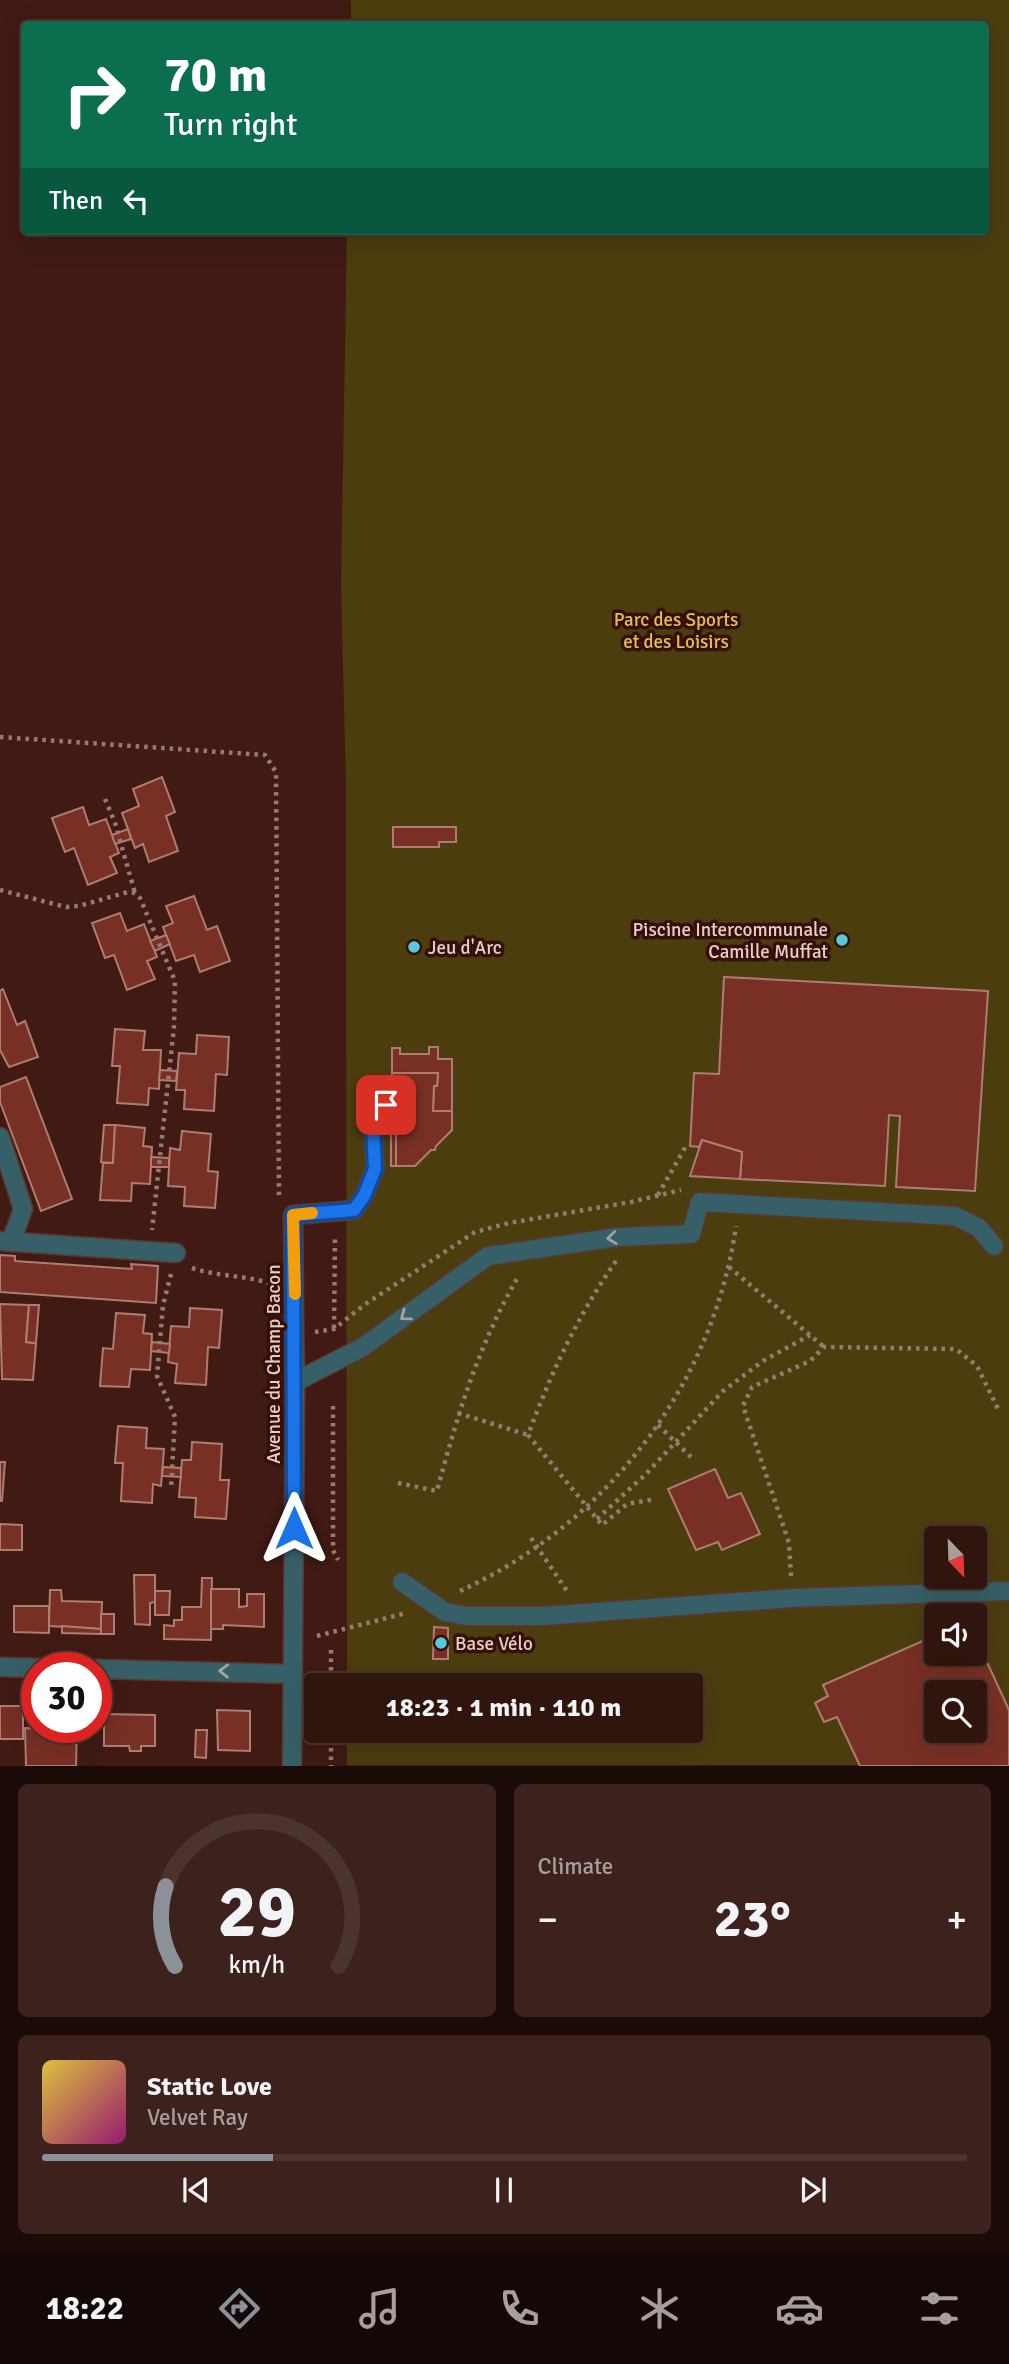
<!DOCTYPE html>
<html lang="en">
<head>
<meta charset="utf-8">
<style>
  :root { --surface:#30140e; --page:#3c211c; --text:#f1f3f6; --muted:#a89e9e; --line:#4b332e; --accent:#8c9099 }
  body { margin:0; font-family:Signika,sans-serif; background:var(--page); color:var(--text); height:100vh; display:flex; flex-direction:column; font-size:26px; white-space:nowrap }
  * { box-sizing:border-box; margin:0 }
  p { font-size:23px; color:var(--muted) }
  .icon { flex:none; width:38px; height:38px; fill:none; stroke:currentColor; stroke-width:2; stroke-linecap:round; stroke-linejoin:round }
  .map { position:relative; height:1766px; overflow:hidden }
  .panel { display:flex; flex-direction:column; gap:18px; padding:18px; background:#1a0b08; flex:1 }
  .panel>* { flex:none }
  .guide { position:absolute; left:21px; top:21px; width:968px; height:214px; border-radius:7px; box-shadow:0 7px 28px #0002,0 0 0 2px var(--line); background:#0b6e4f; color:#fff; overflow:hidden }
  .needle { width:46px; rotate:157deg }
  .controls { position:absolute; left:924px; top:1526px; display:grid; gap:14px }
  .controls a { display:grid; place-items:center; width:63px; height:63px; border-radius:7px; background:var(--surface); box-shadow:0 7px 28px #0002,0 0 0 2px var(--line); font-size:35px }
  .speed { position:absolute; left:21px; top:1652px; display:flex; gap:14px; font-size:35px; font-weight:700; text-align:center }
  .speed>* { display:grid; place-content:center; width:91px; height:91px; border-radius:50%; background:var(--surface); box-shadow:0 7px 28px #0002,0 0 0 2px var(--line); line-height:1 }
  .speed .limit { border:10px solid #d22; background:#fff; color:#111 }
  .pin { position:absolute; display:grid; place-items:center; width:60px; height:60px; color:#fff; margin:-30px; border-radius:14px; box-shadow:0 4px 10px #0006 }
  .me { position:absolute; width:77px; margin:-38px; rotate:0deg; stroke-linejoin:round; filter:drop-shadow(0 0 5px #0008) }
  .turn { display:flex; align-items:center; gap:24px; height:147px; padding:0 28px; font-size:32px }
  .turn .icon { width:91px; height:91px; stroke-width:2.5 }
  .turn b { display:block; font-size:49px; line-height:60px }
  .then { display:flex; align-items:center; height:66px; padding:0 28px; background:#0003; gap:14px; font-size:26px }
  .big { font-size:52px; font-weight:700; line-height:1.1 }
  .panel .widget { flex:1; display:flex; flex-direction:column; justify-content:center; gap:10px; min-width:0; padding:0 24px; border-radius:10px; background:var(--page) }
  .panel .dial { align-items:center; gap:0 }
  .dial svg { height:182px; overflow:visible; fill:none; stroke:var(--line); stroke-width:7; stroke-linecap:round; text-anchor:middle }
  .dial text { fill:var(--text); stroke:none }
  .song { display:flex; align-items:center; gap:21px }
  .cover { width:84px; height:84px; border-radius:10px; background:linear-gradient(135deg,hsl(50 70% 55%),hsl(320 70% 35%)) }
  .played { height:7px; border-radius:4px; background:linear-gradient(90deg,var(--accent) 25%,var(--line) 25%) }
  .keys { display:flex; justify-content:space-around; direction:ltr }
  .heat { display:flex; justify-content:space-between; align-items:center; font-size:38px; direction:ltr }
  .panel .tiles { flex:1; display:grid; gap:18px; grid-template-columns:1fr 1fr }
  .widget:last-child { grid-column:span 2 }
  .trip { position:absolute; left:304px; top:1673px; width:399px; height:70px; border-radius:7px; background:var(--surface); box-shadow:0 7px 28px #0002,0 0 0 2px var(--line); font-weight:700; line-height:70px; text-align:center }
  .tab-bar { display:flex; height:112px; justify-content:space-around; align-items:center; background:#130806; color:var(--muted) }
  .tab-bar .icon { width:49px; height:49px }
  .tab-bar .on { color:var(--accent) }
  .tab-bar b { font-size:32px; color:var(--text) }
  .map>svg:first-child { display:block }
  .green { fill:#4c3d0f; fill-rule:evenodd }
  .building { fill:#783025; stroke:#ad7d74; stroke-width:2; fill-rule:evenodd }
  .lines { fill:none; stroke-linecap:round; stroke-linejoin:round }
  .minor-casing { stroke:#5b3730; stroke-width:21 }
  .path { stroke:#997973; stroke-width:4.5; stroke-dasharray:3.5 5; stroke-linecap:butt }
  .minor { stroke:#375f67; stroke-width:18 }
  .oneway { stroke:#a1a2a1 }
  .route-casing { stroke:#114b97; stroke-width:18 }
  .route { stroke:#1a73e8; stroke-width:12 }
  .slow { stroke:#f59e0b; stroke-width:12 }
  .poi-dot { fill:#55cadf; stroke:#35100a; stroke-width:2.5 }
  .labels { text-anchor:middle; stroke-width:7; stroke-linejoin:round; paint-order:stroke }
  .park-label { font-size:19px; fill:#e4c051; stroke:#35100a }
  .poi-label { font-size:19px; fill:#e8cec8; stroke:#35100a; text-anchor:start }
  .street-label { font-size:19px; fill:#e8cec8; stroke:#35100a }
</style>
</head>
<body>
<div class="map">
<svg width="1009" height="1766" viewBox="0 0 1009 1766">
  <rect width="100%" height="100%" fill="#401a13"/>
  <!-- green -->
  <path class="green" d="M 351,0 L 1009,0 L 1009,1765 L 347,1765 L 347,1731 L 691,1731 L 691,1685 L 347,1685 L 346,787 L 341,585 L 347,231 L 985,231 L 985,24 L 351,24 ZM 936,1538 L 975,1538 L 975,1577 L 936,1577 ZM 936,1615 L 975,1615 L 975,1654 L 936,1654 ZM 936,1692 L 975,1692 L 975,1731 L 936,1731 Z"/>
  <!-- building -->
  <g class="building">
    <path d="M 162,777 L 175,812 L 166,816 L 178,851 L 149,862 L 143,844 L 135,848 L 122,813 L 139,806 L 133,789 Z"/>
    <path d="M 83,807 L 89,825 L 106,819 L 119,853 L 110,857 L 117,873 L 88,885 L 74,848 L 65,852 L 52,818 Z"/>
    <path d="M 393,827 L 456,827 L 456,842 L 439,842 L 439,847 L 393,847 Z"/>
    <path d="M 128,829 L 131,839 L 115,844 L 112,835 Z"/>
    <path d="M 194,896 L 207,930 L 217,926 L 230,961 L 200,972 L 194,955 L 176,961 L 163,927 L 173,923 L 166,906 Z"/>
    <path d="M 120,913 L 127,931 L 144,924 L 157,957 L 147,961 L 155,979 L 127,990 L 114,955 L 105,958 L 92,923 Z"/>
    <path d="M 166,935 L 170,944 L 155,951 L 150,941 Z"/>
    <path d="M 724,977 L 988,991 L 975,1191 L 896,1187 L 900,1116 L 889,1115 L 885,1186 L 740,1179 L 742,1152 L 702,1140 L 699,1147 L 690,1146 L 694,1073 L 719,1074 Z"/>
    <path d="M 3,989 L 17,1025 L 25,1021 L 38,1057 L 9,1067 L 0,1050 L 0,991 Z"/>
    <path d="M 115,1029 L 145,1031 L 143,1050 L 161,1050 L 159,1089 L 149,1088 L 148,1105 L 117,1103 L 120,1066 L 112,1066 Z"/>
    <path d="M 197,1035 L 229,1037 L 227,1075 L 216,1074 L 214,1111 L 184,1109 L 185,1090 L 176,1090 L 179,1053 L 196,1054 Z"/>
    <path d="M 429,1047 L 438,1047 L 438,1059 L 452,1059 L 452,1111 L 433,1111 L 434,1086 L 437,1086 L 438,1073 L 392,1073 L 392,1048 L 400,1048 L 400,1054 L 429,1054 Z"/>
    <path d="M 160,1070 L 177,1071 L 176,1081 L 159,1080 Z"/>
    <path d="M 392,1073 L 438,1073 L 437,1086 L 434,1086 L 433,1111 L 452,1111 L 452,1130 L 436,1146 L 435,1150 L 431,1150 L 415,1166 L 396,1166 L 396,1130 L 391,1130 L 392,1113 L 396,1113 L 397,1086 L 392,1086 Z"/>
    <path d="M 26,1077 L 72,1199 L 41,1211 L 0,1102 L 0,1087 Z"/>
    <path d="M 104,1125 L 115,1125 L 113,1163 L 101,1162 Z"/>
    <path d="M 115,1125 L 145,1128 L 143,1146 L 152,1147 L 150,1184 L 132,1183 L 131,1201 L 100,1200 L 103,1163 L 113,1163 Z"/>
    <rect x="391" y="1130" width="5" height="36"/>
    <path d="M 182,1131 L 211,1134 L 208,1171 L 218,1172 L 215,1208 L 184,1206 L 185,1187 L 168,1186 L 170,1148 L 180,1150 Z"/>
    <path d="M 702,1140 L 742,1152 L 740,1179 L 690,1176 Z"/>
    <path d="M 151,1157 L 169,1158 L 169,1167 L 151,1167 Z"/>
    <path d="M 0,1255 L 15,1256 L 15,1261 L 132,1269 L 131,1264 L 158,1266 L 156,1303 L 0,1292 Z"/>
    <path d="M 0,1304 L 29,1305 L 26,1342 L 36,1343 L 33,1380 L 2,1379 Z"/>
    <path d="M 29,1305 L 39,1305 L 36,1343 L 26,1342 Z"/>
    <path d="M 190,1308 L 222,1310 L 219,1348 L 208,1347 L 206,1385 L 175,1383 L 177,1364 L 168,1362 L 171,1326 L 189,1327 Z"/>
    <path d="M 116,1313 L 145,1315 L 143,1333 L 152,1334 L 150,1370 L 131,1369 L 129,1387 L 100,1386 L 103,1348 L 113,1349 Z"/>
    <path d="M 152,1342 L 170,1344 L 169,1353 L 151,1351 Z"/>
    <path d="M 118,1426 L 147,1428 L 146,1448 L 164,1449 L 161,1486 L 153,1484 L 152,1503 L 121,1501 L 123,1463 L 115,1463 Z"/>
    <path d="M 192,1442 L 222,1444 L 220,1480 L 229,1480 L 226,1519 L 195,1517 L 196,1498 L 179,1497 L 182,1460 L 191,1460 Z"/>
    <path d="M 0,1462 L 5,1462 L 2,1501 L 0,1501 Z"/>
    <path d="M 163,1467 L 181,1468 L 181,1477 L 162,1476 Z"/>
    <path d="M 715,1469 L 728,1498 L 741,1493 L 760,1534 L 722,1550 L 718,1542 L 696,1550 L 668,1489 Z"/>
    <path d="M 0,1524 L 22,1525 L 22,1550 L 0,1550 Z"/>
    <path d="M 134,1575 L 155,1575 L 155,1602 L 150,1603 L 150,1625 L 135,1624 Z"/>
    <path d="M 202,1578 L 212,1578 L 211,1640 L 164,1639 L 164,1625 L 174,1626 L 174,1620 L 182,1620 L 182,1607 L 201,1607 Z"/>
    <path d="M 211,1589 L 239,1589 L 239,1607 L 247,1606 L 247,1594 L 264,1594 L 264,1627 L 223,1625 L 223,1629 L 211,1629 Z"/>
    <path d="M 50,1590 L 61,1590 L 62,1601 L 102,1602 L 101,1629 L 49,1626 Z"/>
    <path d="M 155,1591 L 170,1591 L 169,1615 L 155,1615 Z"/>
    <path d="M 14,1606 L 49,1606 L 49,1633 L 14,1632 Z"/>
    <rect x="101" y="1614" width="13" height="20"/>
    <path d="M 62,1626 L 101,1629 L 101,1634 L 62,1633 Z"/>
    <path d="M 434,1627 L 448,1628 L 448,1659 L 433,1659 Z"/>
    <path d="M 936,1635 L 936,1654 L 975,1654 L 975,1636 L 1009,1710 L 1009,1766 L 860,1766 L 837,1717 L 824,1722 L 815,1703 L 828,1696 L 823,1685 ZM 936,1692 L 975,1692 L 975,1731 L 936,1731 Z"/>
    <rect x="0" y="1706" width="23" height="33"/>
    <path d="M 217,1710 L 250,1711 L 250,1751 L 218,1750 Z"/>
    <path d="M 104,1714 L 155,1715 L 155,1746 L 141,1746 L 141,1751 L 130,1751 L 129,1746 L 104,1746 Z"/>
    <path d="M 55,1727 L 77,1727 L 76,1766 L 26,1766 L 25,1728 L 55,1729 Z"/>
    <path d="M 196,1730 L 207,1730 L 206,1758 L 195,1757 Z"/>
  </g>
  <g class="lines">
    <defs>
      <g id="minor">
        <path d="M 0,1137 L 23,1209 L 11,1242"/>
        <path d="M 0,1241 L 176,1253"/>
        <path d="M 295,1382 L 363,1347 L 488,1256 L 618,1237 L 691,1234 L 700,1202 L 955,1216 L 979,1228 L 994,1246"/>
        <path d="M 402,1582 L 445,1612 L 466,1616 L 543,1616 L 793,1598 L 1009,1591"/>
        <path d="M 0,1667 L 46,1668"/>
        <path d="M 96,1669 L 292,1674"/>
        <path d="M 292,1766 L 295,1397 L 293,1215 L 354,1210 L 364,1196 L 375,1169 L 373,1126 L 386,1105"/>
      </g>
    </defs>
    <!-- minor casing -->
    <use href="#minor" class="minor-casing"/>
    <!-- path -->
    <g class="path">
      <path d="M 0,737 L 265,755 L 276,772 L 279,1198"/>
      <path d="M 105,799 L 115,823 L 135,893"/>
      <path d="M 0,890 L 66,907 L 79,906 L 128,892 L 135,893 L 140,898 L 175,981 L 174,1027 L 152,1230"/>
      <path d="M 658,1195 L 686,1146"/>
      <path d="M 616,1261 C 578,1315 551,1373 528,1435 L 602,1525 L 627,1504 L 655,1499"/>
      <path d="M 729,1267 L 824,1347"/>
      <path d="M 192,1268 C 219,1277 246,1275 272,1284"/>
      <path d="M 171,1274 L 163,1305 L 157,1376 L 175,1417 L 171,1489"/>
      <path d="M 334,1328 L 335,1235"/>
      <path d="M 315,1332 L 334,1329 L 364,1305 L 475,1232 L 509,1223 L 631,1202 L 681,1190"/>
      <path d="M 333,1406 L 333,1550 L 338,1560"/>
      <path d="M 458,1413 L 528,1435"/>
      <path d="M 658,1425 L 692,1458"/>
      <path d="M 398,1483 L 437,1491 C 458,1413 478,1346 519,1275"/>
      <path d="M 597,1519 L 646,1474 L 723,1391 L 763,1361 L 810,1335"/>
      <path d="M 531,1538 L 567,1591"/>
      <path d="M 791,1576 L 789,1543 L 743,1406 L 752,1387 L 810,1361 L 824,1347 L 956,1349 L 977,1366 L 999,1411"/>
      <path d="M 460,1591 C 606,1524 713,1386 736,1226"/>
      <path d="M 317,1636 L 406,1613"/>
      <path d="M 331,1650 L 331,1685"/>
      <path d="M 331,1731 L 331,1766"/>
    </g>
    <!-- minor -->
    <use href="#minor" class="minor"/>
  </g>
  <!-- one-way arrows -->
  <defs><path id="oneway-chevron" d="M-2-3.5L2.5 0L-2 3.5" fill="none" stroke-width="1.6" stroke-linecap="round" stroke-linejoin="round" transform="scale(1.75)"/></defs>
  <g class="oneway">
    <use href="#oneway-chevron" transform="translate(612 1238) rotate(173)"/>
    <use href="#oneway-chevron" transform="translate(405 1316) rotate(144)"/>
    <use href="#oneway-chevron" transform="translate(224 1671) rotate(-179)"/>
  </g>
  <g class="lines">
    <defs>
      <path id="route" d="M 294,1528 L 293,1215 L 354,1210 L 364,1196 L 375,1169 L 373,1126 L 386,1105"/>
    </defs>
    <!-- route casing -->
    <use href="#route" class="route-casing"/>
    <!-- route -->
    <use href="#route" class="route"/>
    <!-- slow -->
    <path class="slow" d="M 295,1294 L 293,1215 L 312,1213"/>
  </g>
  <!-- markers -->
  <g class="poi-dot">
    <circle cx="842" cy="940" r="7"/>
    <circle cx="414" cy="947" r="7"/>
    <circle cx="441" cy="1643" r="7"/>
  </g>
  <g class="labels">
    <!-- park labels -->
    <g class="park-label">
      <text x="676" y="626">Parc des Sports<tspan x="676" dy="22">et des Loisirs</tspan></text>
    </g>
    <!-- poi labels -->
    <g class="poi-label">
      <text x="828" y="936" text-anchor="end">Piscine Intercommunale<tspan x="828" dy="22">Camille Muffat</tspan></text>
      <text x="428" y="954">Jeu d'Arc</text>
      <text x="455" y="1650">Base Vélo</text>
    </g>
    <!-- street labels -->
    <g class="street-label">
      <text transform="translate(273 1364) rotate(-90)" y="7">Avenue du Champ Bacon</text>
    </g>
  </g>
</svg>
<div class="controls">
<a><svg class="needle" viewBox="-14 -14 28 28"><path d="M0-13l5 13h-10z" fill="#e53935"/><path d="M0 13l5-13h-10z" fill="#a89e9e"/></svg></a>
<a><svg class="icon" aria-label="sound" viewBox="0 0 24 24"><path d="M4 9h4l5-4v14l-5-4H4zM17 9q2 3 0 6"/></svg></a>
<a><svg class="icon" aria-label="search" viewBox="0 0 24 24"><circle cx="10" cy="10" r="6"/><path d="M15 15l6 6"/></svg></a>
</div>
<div class="speed"><div class="limit">30</div></div>
<div class="pin" style="left:386px;top:1105px;background:#d93025"><svg class="icon" aria-label="arrive" viewBox="0 0 24 24"><path d="M6 21V4h12l-3 4 3 4H6"/></svg></div>
<svg class="me" style="left:294px;top:1528px" viewBox="-20 -20 40 40"><path d="M0-17L14 15 0 8-14 15z" fill="#1a73e8" stroke="#fff" stroke-width="4"/></svg>
<div class="trip">18:23 · 1 min · 110 m</div>
<div class="guide">
<div class="turn"><svg class="icon" aria-label="right" viewBox="0 0 24 24"><path d="M7 20v-9h11M14 6l5 5-5 5"/></svg><div><b>70 m</b>Turn right</div></div>
<div class="then">Then<svg class="icon" aria-label="left" viewBox="0 0 24 24"><path d="M17 20v-9H6M10 6l-5 5 5 5"/></svg></div>
</div>
</div>
<section class="panel">
<div class="tiles">
<div class="widget dial"><svg viewBox="0 0 100 80">
<path d="M14 69A42 42 0 1 1 86 69"/>
<path d="M14 69A42 42 0 0 1 10 34" stroke="#8c9099"/>
<text x="50" y="56" font-size="32" font-weight="700">29</text>
<text x="50" y="72" font-size="11">km/h</text>
</svg></div>
<div class="widget"><p>Climate</p>
<div class="heat"><a>−</a><b class="big">23°</b><a>+</a></div>
</div>
<div class="widget">
<div class="song"><i class="cover"></i><div><b>Static Love</b><p>Velvet Ray</p></div></div>
<div class="played"></div>
<div class="keys"><svg class="icon" aria-label="previous" viewBox="0 0 24 24"><path d="M18 5L8 12l10 7zM5 5v14"/></svg><svg class="icon" aria-label="pause" viewBox="0 0 24 24"><path d="M8 5v14M16 5v14"/></svg><svg class="icon" aria-label="next" viewBox="0 0 24 24"><path d="M6 5l10 7-10 7zM19 5v14"/></svg></div>
</div>
</div>
</section>
<nav class="tab-bar">
<b>18:22</b>
<svg class="icon on" aria-label="directions" viewBox="0 0 24 24"><path d="M12 3l9 9-9 9-9-9zM9 14v-3h6M13 9l2 2-2 2"/></svg>
<svg class="icon" aria-label="music" viewBox="0 0 24 24"><path d="M9 18V5l10-2v13"/><circle cx="6" cy="18" r="3"/><circle cx="16" cy="16" r="3"/></svg>
<svg class="icon" aria-label="phone" viewBox="0 0 24 24"><path d="M5 4h4l2 5-3 2q2 4 5 5l2-3 5 2v4C11 20 4 13 5 4z"/></svg>
<svg class="icon" aria-label="climate" viewBox="0 0 24 24"><path d="M12 3v18M4 7l16 10M4 17L20 7"/></svg>
<svg class="icon" aria-label="car" viewBox="0 0 24 24"><path d="M5 17H2v-5l4-1 3-4h7l3 4 3 1v5h-3M9 17h6M6 11h13"/><circle cx="7" cy="17" r="2"/><circle cx="17" cy="17" r="2"/></svg>
<svg class="icon" aria-label="filters" viewBox="0 0 24 24"><path d="M4 7h16M4 17h16"/><circle cx="9" cy="7" r="2"/><circle cx="15" cy="17" r="2"/></svg>
</nav>
</body>
</html>
